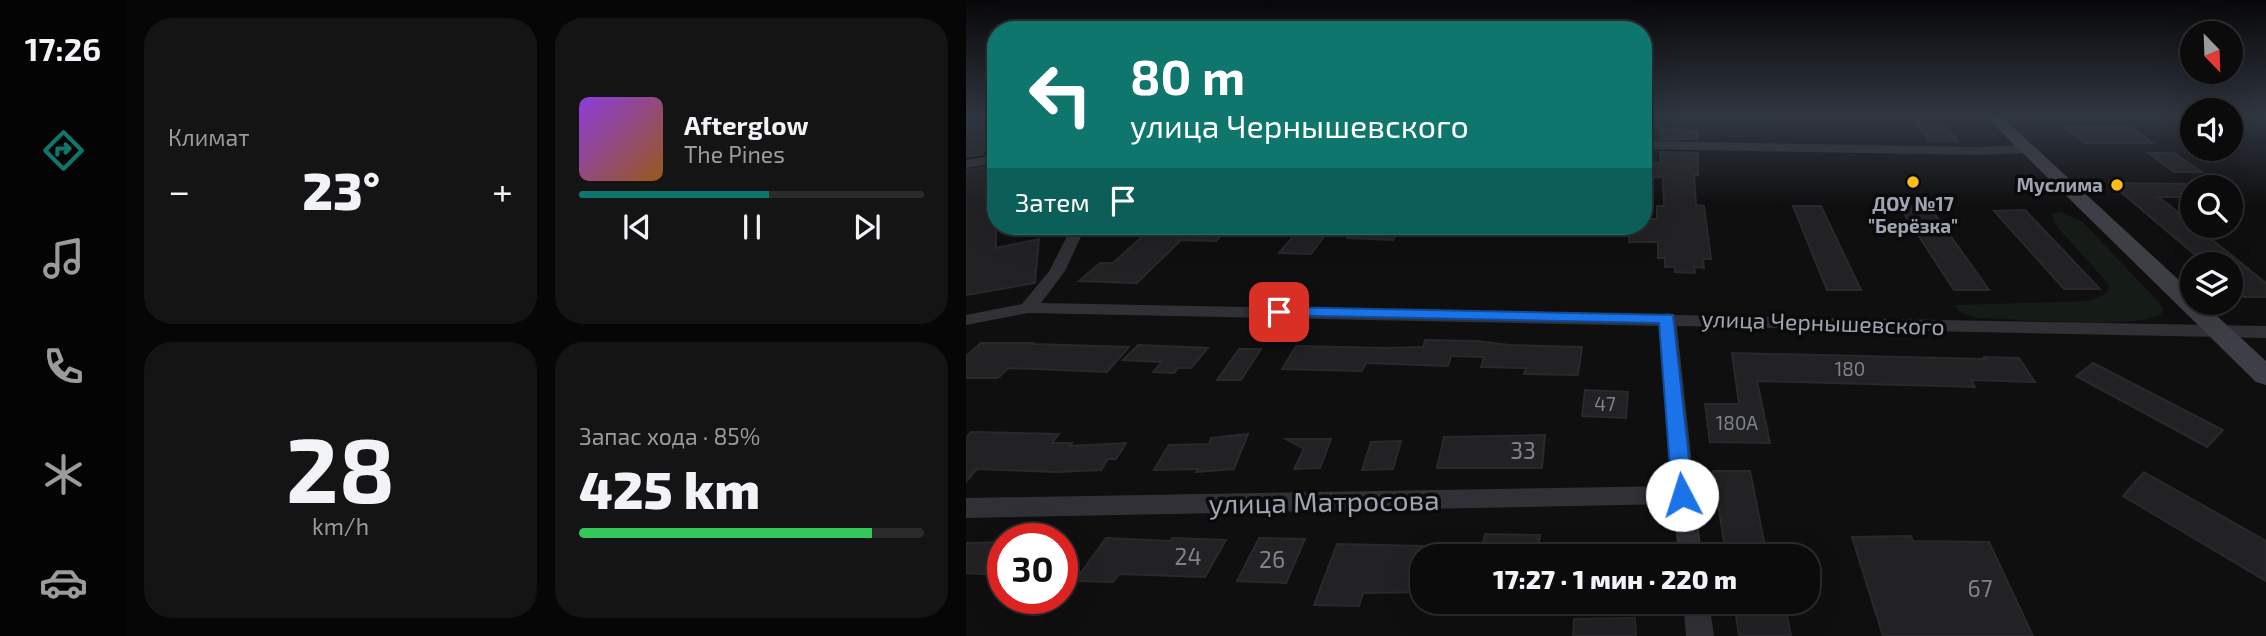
<!DOCTYPE html>
<html lang="ru">
<head>
<meta charset="utf-8">
<style>
  :root { --surface:#0b0b0c; --page:#141415; --text:#f1f3f6; --muted:#9a9b9d; --line:#2b2b2d; --accent:#0f766e }
  body { margin:0; font-family:"Exo 2",sans-serif; background:var(--page); color:var(--text); height:100vh; display:flex; flex-direction:column; font-size:26px; white-space:nowrap }
  * { box-sizing:border-box; margin:0 }
  p { font-size:23px; color:var(--muted) }
  .icon { flex:none; width:38px; height:38px; fill:none; stroke:currentColor; stroke-width:2; stroke-linecap:round; stroke-linejoin:round }
  .map { position:relative; flex:1; overflow:hidden }
  .drawer { display:flex; flex-direction:column; gap:18px; padding:18px; background:#060607; width:840px }
  .drawer>* { flex:none }
  .hud { position:absolute; left:21px; top:21px; width:665px; height:214px; border-radius:28px; box-shadow:0 7px 28px #0002,0 0 0 2px var(--line); background:#0f766e; color:#fff; overflow:hidden }
  .needle { width:46px; rotate:157deg }
  .buttons { position:absolute; left:1214px; top:21px; display:grid; gap:14px }
  .buttons a { display:grid; place-items:center; width:63px; height:63px; border-radius:50%; background:var(--surface); box-shadow:0 7px 28px #0002,0 0 0 2px var(--line); font-size:35px }
  .speed { position:absolute; left:21px; top:523px; display:flex; gap:14px; font-size:35px; font-weight:700; text-align:center }
  .speed>* { display:grid; place-content:center; width:91px; height:91px; border-radius:50%; background:var(--surface); box-shadow:0 7px 28px #0002,0 0 0 2px var(--line); line-height:1 }
  .speed .limit { border:10px solid #d22; background:#fff; color:#111 }
  .pin { position:absolute; display:grid; place-items:center; width:60px; height:60px; color:#fff; margin:-30px; border-radius:14px; box-shadow:0 4px 10px #0006 }
  .me { position:absolute; width:77px; margin:-38px; rotate:355deg; stroke-linejoin:round; filter:drop-shadow(0 0 5px #0008) }
  .turn { display:flex; align-items:center; gap:24px; height:147px; padding:0 28px; font-size:32px }
  .turn .icon { width:91px; height:91px; stroke-width:2.5 }
  .turn b { display:block; font-size:49px; line-height:60px }
  .then { display:flex; align-items:center; height:66px; padding:0 28px; background:#0003; gap:14px; font-size:26px }
  .big { font-size:52px; font-weight:800; line-height:1.1 }
  .drawer .card { flex:1; display:flex; flex-direction:column; justify-content:center; gap:10px; min-width:0; padding:0 24px; border-radius:28px; background:var(--page) }
  .drawer .dial { align-items:center; gap:0 }
  .dial b { font-size:91px; line-height:1 }
  .song { display:flex; align-items:center; gap:21px }
  .cover { width:84px; height:84px; border-radius:10px; background:linear-gradient(135deg,hsl(270 70% 55%),hsl(30 70% 35%)) }
  .played { height:7px; border-radius:4px; background:linear-gradient(90deg,var(--accent) 55%,var(--line) 55%) }
  .keys { display:flex; justify-content:space-around; direction:ltr }
  .heat { display:flex; justify-content:space-between; align-items:center; font-size:38px; direction:ltr }
  .charge { height:10px; border-radius:5px; background:linear-gradient(90deg,#34c759 85%,var(--line) 0) }
  .drawer .tiles { flex:1; display:grid; gap:18px; grid-template-columns:repeat(2,1fr) }
  .trip { position:absolute; left:444px; top:544px; width:410px; height:70px; border-radius:28px; background:var(--surface); box-shadow:0 7px 28px #0002,0 0 0 2px var(--line); font-weight:800; line-height:70px; text-align:center }
  main { display:flex; flex:1; min-height:0 }
  .dock { display:flex; flex-direction:column; width:126px; justify-content:space-around; align-items:center; background:#040405; color:var(--muted) }
  .dock .icon { width:49px; height:49px }
  .dock .on { color:var(--accent) }
  .dock b { font-size:32px; color:var(--text) }
  .map>svg:first-child { display:block }
  .green { fill:#151b16 }
  .building { fill:#222224; stroke:#29292c; stroke-width:2 }
  .lines { fill:none; stroke-linecap:round; stroke-linejoin:round }
  .street { fill:#303036; fill-rule:evenodd }
  .secondary { fill:#3e3f46; fill-rule:evenodd }
  .route { fill:#1a73e8; stroke:#114b97; stroke-width:2 }
  .poi-dot { fill:#fdbe1a; stroke:#0a0a0b; stroke-width:2.5 }
  .labels { text-anchor:middle; stroke-width:7; stroke-linejoin:round; paint-order:stroke }
  .far-poi-label { font-size:19px; font-weight:bold; fill:#9fa4b2; stroke:#0a0a0b; text-anchor:end }
  .number-label { font-size:19px; fill:#7f838e }
  .street-label { font-size:23px; fill:#9fa4b2; stroke:#0a0a0b }
  .near-number-label { font-size:23px; fill:#7f838e }
  .near-street-label { font-size:28px; fill:#9fa4b2; stroke:#0a0a0b }
</style>
</head>
<body>
<main>
<nav class="dock">
<b>17:26</b>
<svg class="icon on" aria-label="directions" viewBox="0 0 24 24"><path d="M12 3l9 9-9 9-9-9zM9 14v-3h6M13 9l2 2-2 2"/></svg>
<svg class="icon" aria-label="music" viewBox="0 0 24 24"><path d="M9 18V5l10-2v13"/><circle cx="6" cy="18" r="3"/><circle cx="16" cy="16" r="3"/></svg>
<svg class="icon" aria-label="phone" viewBox="0 0 24 24"><path d="M5 4h4l2 5-3 2q2 4 5 5l2-3 5 2v4C11 20 4 13 5 4z"/></svg>
<svg class="icon" aria-label="climate" viewBox="0 0 24 24"><path d="M12 3v18M4 7l16 10M4 17L20 7"/></svg>
<svg class="icon" aria-label="car" viewBox="0 0 24 24"><path d="M5 17H2v-5l4-1 3-4h7l3 4 3 1v5h-3M9 17h6M6 11h13"/><circle cx="7" cy="17" r="2"/><circle cx="17" cy="17" r="2"/></svg>
</nav>
<section class="drawer">
<div class="tiles">
<div class="card"><p>Климат</p>
<div class="heat"><a>−</a><b class="big">23°</b><a>+</a></div>
</div>
<div class="card">
<div class="song"><i class="cover"></i><div><b>Afterglow</b><p>The Pines</p></div></div>
<div class="played"></div>
<div class="keys"><svg class="icon" aria-label="previous" viewBox="0 0 24 24"><path d="M18 5L8 12l10 7zM5 5v14"/></svg><svg class="icon" aria-label="pause" viewBox="0 0 24 24"><path d="M8 5v14M16 5v14"/></svg><svg class="icon" aria-label="next" viewBox="0 0 24 24"><path d="M6 5l10 7-10 7zM19 5v14"/></svg></div>
</div>
<div class="card dial"><b>28</b><p>km/h</p></div>
<div class="card"><p>Запас хода · 85%</p><b class="big">425 km</b><div class="charge"></div></div>
</div>
</section>
<div class="map">
<svg width="1300" height="636" viewBox="0 0 1300 636">
  <rect width="100%" height="100%" fill="#0f0f10"/>
  <!-- green -->
  <path class="green" d="M 1094,212 L 1117,222 L 1198,308 L 1194,315 C 1160,330 1054,319 1012,318 L 995,313 L 988,305 L 1123,301 L 1141,293 L 1143,286 L 1137,278 L 1092,228 L 1085,214 Z"/>
  <!-- building -->
  <g class="building">
    <path d="M 24,116 L 17,154 L 0,157 L 0,119 Z"/>
    <path d="M 944,116 L 970,116 L 992,141 L 964,141 Z"/>
    <path d="M 1099,127 L 1164,127 L 1186,143 L 1118,143 Z"/>
    <path d="M 693,128 L 731,131 L 732,139 L 694,139 Z"/>
    <path d="M 694,152 L 732,153 L 732,175 L 728,175 L 730,205 L 738,206 L 745,259 L 737,259 L 738,268 L 728,267 L 729,273 L 709,272 L 709,267 L 699,267 L 699,258 L 692,258 L 692,242 L 663,242 L 663,226 L 677,226 L 677,219 L 691,219 L 691,206 L 698,206 L 697,177 L 678,177 L 678,163 L 695,163 Z"/>
    <path d="M 1182,153 L 1208,153 L 1236,172 L 1208,172 Z"/>
    <path d="M 23,167 L 22,212 L 30,211 L 30,248 L 73,239 L 69,283 L 0,295 L 0,170 Z"/>
    <path d="M 1144,183 L 1227,184 L 1227,197 L 1193,197 L 1300,283 L 1300,297 L 1278,297 L 1265,286 L 1265,264 L 1240,264 Z"/>
    <path d="M 827,206 L 855,206 L 895,290 L 861,290 Z"/>
    <path d="M 933,206 L 963,206 L 1023,290 L 988,290 Z"/>
    <path d="M 1059,210 L 1134,289 L 1098,289 L 1028,211 Z"/>
    <path d="M 179,226 L 264,226 L 250,241 L 215,240 L 171,283 L 113,281 L 134,263 L 147,263 L 178,235 Z"/>
    <path d="M 336,226 L 366,226 L 345,254 L 313,253 Z"/>
    <path d="M 382,226 L 436,226 L 427,240 L 381,238 Z"/>
    <path d="M 459,340 L 511,341 L 543,345 L 616,347 L 612,375 L 558,374 L 560,368 L 515,367 L 518,357 L 485,356 L 482,366 L 400,363 L 396,371 L 316,369 L 330,346 L 420,348 L 457,347 Z"/>
    <path d="M 15,343 L 68,343 L 66,344 L 163,347 L 141,372 L 42,368 L 32,378 L 0,378 L 0,356 Z"/>
    <path d="M 172,345 L 242,348 L 225,368 L 212,368 L 208,373 L 187,372 L 196,362 L 157,360 Z"/>
    <path d="M 273,349 L 295,349 L 275,380 L 251,380 Z"/>
    <path d="M 766,353 L 1019,359 L 1018,357 L 1053,358 L 1069,382 L 1005,380 L 1009,387 L 791,381 L 804,443 L 744,442 L 739,404 L 773,404 Z"/>
    <path d="M 1127,363 L 1257,430 L 1241,447 L 1110,376 Z"/>
    <path d="M 619,390 L 662,392 L 660,418 L 616,416 Z"/>
    <path d="M 5,432 L 93,434 L 86,443 L 106,443 L 103,446 L 160,443 L 150,459 L 142,459 L 135,470 L 90,472 L 11,469 L 0,482 L 0,438 Z"/>
    <path d="M 282,434 L 268,469 L 230,472 L 232,469 L 188,470 L 203,445 L 243,444 L 245,438 Z"/>
    <path d="M 579,435 L 576,468 L 471,468 L 478,437 Z"/>
    <path d="M 320,439 L 365,439 L 354,468 L 328,469 L 338,449 Z"/>
    <path d="M 435,441 L 427,469 L 396,470 L 405,442 Z"/>
    <path d="M 747,471 L 784,471 L 801,556 L 760,556 Z"/>
    <path d="M 1178,472 L 1300,541 L 1300,581 L 1157,496 Z"/>
    <path d="M 519,534 L 574,535 L 571,556 L 514,556 Z"/>
    <path d="M 945,536 L 947,541 L 1023,542 L 1067,636 L 917,636 L 886,537 Z"/>
    <path d="M 140,538 L 204,541 L 206,538 L 260,540 L 239,577 L 153,574 L 147,582 L 109,581 Z"/>
    <path d="M 293,538 L 339,539 L 320,583 L 271,581 Z"/>
    <path d="M 37,542 L 37,575 L 0,573 L 0,543 Z"/>
    <path d="M 371,544 L 457,546 L 457,592 L 397,593 L 393,606 L 348,605 Z"/>
    <path d="M 768,602 L 818,602 L 825,636 L 773,636 Z"/>
    <path d="M 669,618 L 670,636 L 607,636 L 608,619 Z"/>
  </g>
  <g class="lines">
    <!-- street -->
    <g class="street">
      <path d="M 677,141 L 1013,147 L 1059,145 L 1065,149 L 1059,153 L 1013,155 L 677,149 Z"/>
      <path d="M 30,155 L 30,163 L 0,168 L 0,160 Z"/>
      <path d="M 106,226 L 120,226 L 99,271 L 75,303 L 694,315 L 701,313 L 708,315 L 1300,326 L 1300,338 L 711,326 L 736,556 L 712,556 L 707,504 L 0,518 L 0,498 L 706,486 L 693,326 L 62,313 L 0,325 L 0,315 L 56,304 L 84,270 Z"/>
      <path d="M 717,602 L 743,602 L 748,636 L 720,636 Z"/>
    </g>
    <!-- secondary -->
    <path class="secondary" d="M 1019,116 L 1035,116 L 1227,293 L 1227,303 L 1237,303 L 1300,361 L 1300,385 L 1290,382 Z"/>
  </g>
  <!-- sky -->
  <linearGradient id="sky" x2="0" y2="1"><stop stop-color="#080809"/><stop offset="0.57" stop-color="#313742"/><stop offset="1" stop-color="#313742" stop-opacity="0"/></linearGradient>
  <rect width="1300" height="205" fill="url(#sky)"/>
  <!-- route -->
  <path class="route" d="M 313,307 L 707,315 L 727,495 L 724,501 L 716,504 L 709,501 L 706,495 L 693,323 L 307,315 L 305,312 L 307,309 Z"/>
  <!-- markers -->
  <g class="poi-dot">
    <circle cx="947" cy="182" r="7"/>
    <circle cx="1151" cy="185" r="7"/>
  </g>
  <g class="labels">
    <!-- far-poi labels -->
    <g class="far-poi-label">
      <text x="1137" y="192">Муслима</text>
      <text x="947" y="211" text-anchor="middle">ДОУ №17<tspan x="947" dy="22">"Берёзка"</tspan></text>
    </g>
    <!-- number labels -->
    <g class="number-label">
      <text x="884" y="376">180</text>
      <text x="639" y="411">47</text>
      <text x="771" y="430">180А</text>
    </g>
    <!-- street labels -->
    <g class="street-label">
      <text transform="translate(857 323) rotate(2)" y="8">улица Чернышевского</text>
    </g>
    <!-- near-number labels -->
    <g class="near-number-label">
      <text x="557" y="459">33</text>
      <text x="222" y="565">24</text>
      <text x="306" y="568">26</text>
      <text x="1014" y="597">67</text>
    </g>
    <!-- near-street labels -->
    <g class="near-street-label">
      <text transform="translate(358 502) rotate(-1)" y="10">улица Матросова</text>
    </g>
  </g>
</svg>
<div class="buttons">
<a><svg class="needle" viewBox="-14 -14 28 28"><path d="M0-13l5 13h-10z" fill="#e53935"/><path d="M0 13l5-13h-10z" fill="#9a9b9d"/></svg></a>
<a><svg class="icon" aria-label="sound" viewBox="0 0 24 24"><path d="M4 9h4l5-4v14l-5-4H4zM17 9q2 3 0 6"/></svg></a>
<a><svg class="icon" aria-label="search" viewBox="0 0 24 24"><circle cx="10" cy="10" r="6"/><path d="M15 15l6 6"/></svg></a>
<a><svg class="icon" aria-label="layers" viewBox="0 0 24 24"><path d="M12 4l9 5-9 5-9-5zM3 14l9 5 9-5"/></svg></a>
</div>
<div class="speed"><div class="limit">30</div></div>
<div class="pin" style="left:313px;top:312px;background:#d93025"><svg class="icon" aria-label="arrive" viewBox="0 0 24 24"><path d="M6 21V4h12l-3 4 3 4H6"/></svg></div>
<svg class="me" style="left:716px;top:495px" viewBox="-20 -20 40 40"><circle r="19" fill="#fff"/><path d="M0-13L10 11 0 6-10 11z" fill="#1a73e8"/></svg>
<div class="trip">17:27 · 1 мин · 220 m</div>
<div class="hud">
<div class="turn"><svg class="icon" aria-label="left" viewBox="0 0 24 24"><path d="M17 20v-9H6M10 6l-5 5 5 5"/></svg><div><b>80 m</b>улица Чернышевского</div></div>
<div class="then">Затем<svg class="icon" aria-label="arrive" viewBox="0 0 24 24"><path d="M6 21V4h12l-3 4 3 4H6"/></svg></div>
</div>
</div>
</main>
</body>
</html>
